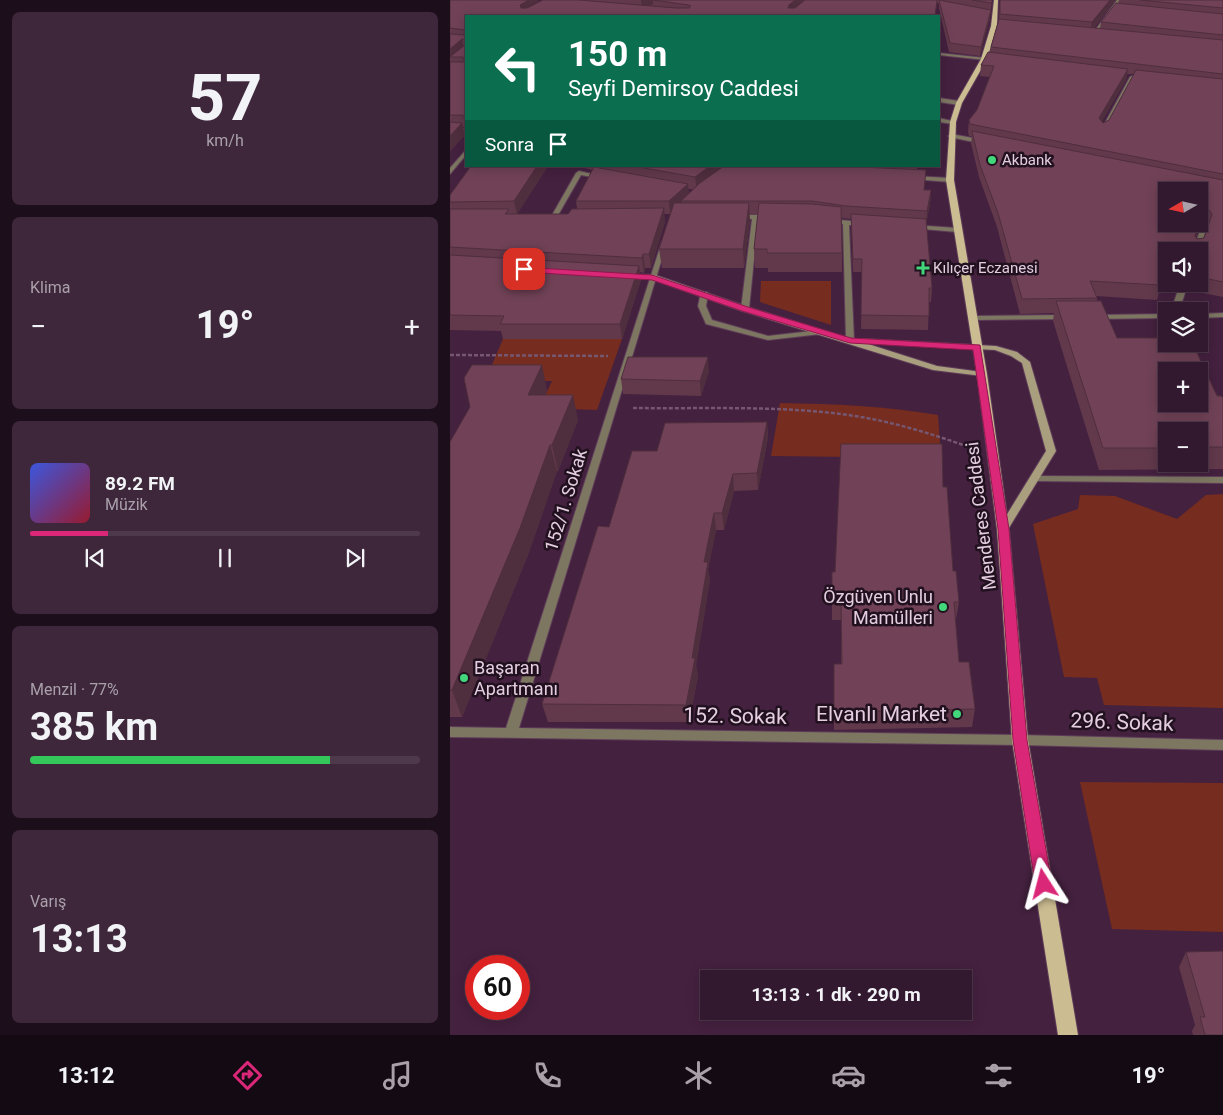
<!DOCTYPE html>
<html lang="tr">
<head>
<meta charset="utf-8">
<style>
  :root { --surface:#33192f; --page:#3e263b; --text:#f1f3f6; --muted:#a9a0aa; --line:#4e384b; --accent:#db2777 }
  body { margin:0; font-family:Roboto,sans-serif; background:var(--page); color:var(--text); height:100vh; display:flex; flex-direction:column; font-size:19px; white-space:nowrap }
  * { box-sizing:border-box; margin:0 }
  p { font-size:16px; color:var(--muted) }
  .icon { flex:none; width:28px; height:28px; fill:none; stroke:currentColor; stroke-width:2; stroke-linecap:round; stroke-linejoin:round }
  .map { position:relative; flex:1; overflow:hidden }
  .panel { display:flex; flex-direction:column; gap:12px; padding:12px; background:#1c0e1a; width:450px }
  .panel>* { flex:none }
  .guide { position:absolute; left:15px; top:15px; width:475px; height:152px; border-radius:0px; box-shadow:0 2px 12px #0003,0 0 0 1px var(--line); background:#0b6e4f; color:#fff; overflow:hidden }
  .needle { width:32px; rotate:261deg }
  .tools { position:absolute; left:708px; top:182px; display:grid; gap:10px }
  .tools a { display:grid; place-items:center; width:50px; height:50px; border-radius:0px; background:var(--surface); box-shadow:0 2px 12px #0003,0 0 0 1px var(--line); font-size:25px }
  .speed { position:absolute; left:15px; top:955px; display:flex; gap:10px; font-size:25px; font-weight:700; text-align:center }
  .speed>* { display:grid; place-content:center; width:65px; height:65px; border-radius:50%; background:var(--surface); box-shadow:0 2px 12px #0003,0 0 0 1px var(--line); line-height:1 }
  .speed .limit { border:8px solid #d22; background:#fff; color:#111 }
  .pin { position:absolute; display:grid; place-items:center; width:42px; height:42px; color:#fff; margin:-21px; border-radius:10px; box-shadow:0 2px 8px #0006 }
  .me { position:absolute; width:55px; margin:-28px; rotate:351deg; stroke-linejoin:round; filter:drop-shadow(0 0 4px #0008) }
  .turn { display:flex; align-items:center; gap:18px; height:105px; padding:0 20px; font-size:22px }
  .turn .icon { width:65px; height:65px; stroke-width:2.5 }
  .turn b { display:block; font-size:35px; line-height:42px }
  .then { display:flex; align-items:center; height:48px; padding:0 20px; background:#0003; gap:10px; font-size:19px }
  .big { font-size:38px; font-weight:700; line-height:1.1 }
  .panel .card { flex:1; display:flex; flex-direction:column; justify-content:center; gap:8px; min-width:0; padding:0 18px; border-radius:8px; background:var(--page) }
  .panel .dial { align-items:center; gap:0 }
  .dial b { font-size:65px; line-height:1 }
  .song { display:flex; align-items:center; gap:15px }
  .cover { width:60px; height:60px; border-radius:8px; background:linear-gradient(135deg,hsl(230 70% 55%),hsl(350 70% 35%)) }
  .played { height:5px; border-radius:2px; background:linear-gradient(90deg,var(--accent) 20%,var(--line) 20%) }
  .keys { display:flex; justify-content:space-around; direction:ltr }
  .heat { display:flex; justify-content:space-between; align-items:center; font-size:28px; direction:ltr }
  .charge { height:8px; border-radius:4px; background:linear-gradient(90deg,#34c759 77%,var(--line) 0) }
  .trip { position:absolute; left:250px; top:970px; width:272px; height:50px; border-radius:0px; background:var(--surface); box-shadow:0 2px 12px #0003,0 0 0 1px var(--line); font-weight:700; line-height:50px; text-align:center }
  .dock { display:flex; height:80px; justify-content:space-around; align-items:center; background:#140a13; color:var(--muted) }
  .dock .icon { width:35px; height:35px }
  .dock .on { color:var(--accent) }
  .dock b { font-size:22px; color:var(--text) }
  main { display:flex; flex:1; min-height:0 }
  .map>svg:first-child { display:block }
  .green { fill:#762c1e }
  .lines { fill:none; stroke-linecap:round; stroke-linejoin:round }
  .service-casing { stroke:#5e3d59; stroke-width:2 }
  .minor-casing { stroke:#5e3d59; stroke-width:2 }
  .tertiary-casing { stroke:#5e3d59; stroke-width:2 }
  .secondary-casing { stroke:#5e3d59; stroke-width:2 }
  .primary-casing { stroke:#5e3d59; stroke-width:2 }
  .path { stroke:#765772; stroke-width:2.5; stroke-dasharray:4 2; stroke-linecap:butt }
  .service { fill:#7d7661; fill-rule:evenodd }
  .minor { fill:#7d7661; fill-rule:evenodd }
  .tertiary { fill:#7d7661; fill-rule:evenodd }
  .secondary { fill:#a99e7d; fill-rule:evenodd }
  .primary { fill:#cbbc91; fill-rule:evenodd }
  .wall { fill:#61394b; fill-rule:evenodd }
  .shaded-wall { fill:#4f2e3d }
  .building { fill:#714257; stroke:#4f2e3d; fill-rule:evenodd }
  .route { fill:#db2777; stroke:#8e194d }
  .poi-dot { fill:#42d77b; stroke:#21111f; stroke-width:2 }
  .labels { text-anchor:middle; stroke-width:5; stroke-linejoin:round; paint-order:stroke }
  .far-poi-label { font-size:15px; fill:#e4cde0; stroke:#21111f; text-anchor:start }
  .street-label { font-size:18px; fill:#e4cde0; stroke:#21111f }
  .poi-label { font-size:18px; fill:#e4cde0; stroke:#21111f; text-anchor:end }
  .near-poi-label { font-size:21px; fill:#e4cde0; stroke:#21111f; text-anchor:end }
  .near-street-label { font-size:21px; fill:#e4cde0; stroke:#21111f }
</style>
</head>
<body>
<main>
<section class="panel">
<div class="card dial"><b>57</b><p>km/h</p></div>
<div class="card"><p>Klima</p>
<div class="heat"><a>−</a><b class="big">19°</b><a>+</a></div>
</div>
<div class="card">
<div class="song"><i class="cover"></i><div><b>89.2 FM</b><p>Müzik</p></div></div>
<div class="played"></div>
<div class="keys"><svg class="icon" aria-label="previous" viewBox="0 0 24 24"><path d="M18 5L8 12l10 7zM5 5v14"/></svg><svg class="icon" aria-label="pause" viewBox="0 0 24 24"><path d="M8 5v14M16 5v14"/></svg><svg class="icon" aria-label="next" viewBox="0 0 24 24"><path d="M6 5l10 7-10 7zM19 5v14"/></svg></div>
</div>
<div class="card"><p>Menzil · 77%</p><b class="big">385 km</b><div class="charge"></div></div>
<div class="card"><p>Varış</p><b class="big">13:13</b></div>
</section>
<div class="map">
<svg width="773" height="1035" viewBox="0 0 773 1035">
  <rect width="100%" height="100%" fill="#44213f"/>
  <!-- green -->
  <g class="green">
    <path d="M 311,281 L 381,281 L 381,325 L 310,302 Z"/>
    <path d="M 53,339 L 172,339 L 147,410 L 89,408 L 102,381 L 35,381 Z"/>
    <path d="M 330,403 C 384,404 435,406 488,415 L 491,458 L 321,456 Z"/>
    <path d="M 773,494 L 773,708 L 654,705 L 647,678 L 614,677 L 583,524 L 628,509 L 630,495 L 665,496 L 727,519 L 756,495 Z"/>
    <path d="M 630,782 L 773,783 L 773,932 L 662,929 Z"/>
  </g>
  <g class="lines">
    <defs>
      <path id="service" d="M 251,292 L 257,292 L 258,294 L 256,306 L 262,320 L 318,336 L 371,330 L 375,332 L 371,334 L 318,340 L 256,324 L 248,306 Z"/>
      <g id="minor">
        <path d="M 667,0 L 671,0 L 645,36 L 641,36 Z"/>
        <path d="M 489,53 L 545,59 L 547,60 L 545,61 L 489,55 Z"/>
        <path d="M 682,76 L 684,77 L 655,131 L 650,132 L 680,77 Z"/>
        <path d="M 489,98 L 509,101 L 512,103 L 509,105 L 489,102 Z"/>
        <path d="M 489,118 L 506,122 L 503,124 L 489,122 Z"/>
        <path d="M 0,128 L 16,129 L 16,133 L 0,132 Z"/>
        <path d="M 501,134 L 534,140 L 537,142 L 534,144 L 499,137 L 498,136 Z"/>
        <path d="M 16,150 L 16,155 L 0,174 L 0,168 Z"/>
        <path d="M 129,171 L 155,177 L 152,179 L 131,175 L 107,217 L 102,218 L 101,217 L 126,173 Z"/>
        <path d="M 463,176 L 500,178 L 503,180 L 500,182 L 461,179 L 460,178 Z"/>
        <path d="M 286,215 L 319,215 L 322,217 L 319,219 L 308,219 L 299,309 L 295,311 L 291,309 L 302,219 L 284,218 L 283,217 Z"/>
        <path d="M 378,219 L 414,222 L 417,224 L 414,226 L 399,225 L 404,340 L 400,342 L 396,340 L 393,224 L 376,222 L 376,220 Z"/>
        <path d="M 463,225 L 507,228 L 510,230 L 507,232 L 461,228 L 460,227 Z"/>
        <path d="M 754,225 L 757,227 L 749,251 L 743,251 L 751,227 Z"/>
        <path d="M 212,241 L 217,242 L 69,728 L 570,735 L 574,736 L 576,740 L 574,744 L 570,745 L 0,737 L 0,727 L 56,728 Z"/>
        <path d="M 730,284 L 738,284 L 729,311 L 721,311 Z"/>
        <path d="M 586,476 L 773,477 L 773,483 L 583,481 L 581,479 Z"/>
      </g>
      <g id="tertiary">
        <path d="M 773,313 L 773,317 L 749,318 L 749,314 Z"/>
        <path d="M 716,314 L 716,318 L 646,319 L 642,317 L 646,315 Z"/>
        <path d="M 617,315 L 621,317 L 620,319 L 523,320 L 519,318 L 523,316 Z"/>
        <path d="M 570,735 L 773,740 L 773,750 L 570,745 L 566,744 L 564,740 L 566,736 Z"/>
      </g>
      <path id="secondary" d="M 175,274 L 205,275 L 298,307 L 411,342 L 411,339 L 414,339 L 546,346 L 567,352 L 580,362 L 606,451 L 557,531 L 549,531 L 548,529 L 596,451 L 572,363 L 561,356 L 545,350 L 415,343 L 487,366 L 532,372 L 536,374 L 532,376 L 483,370 L 292,311 L 201,279 L 178,278 L 174,276 Z"/>
      <path id="primary" d="M 544,0 L 548,0 L 547,26 L 537,59 L 512,103 L 506,122 L 504,180 L 537,374 L 559,529 L 578,740 L 628,1035 L 608,1035 L 562,740 L 547,529 L 527,374 L 496,180 L 500,122 L 506,103 L 531,59 L 541,26 Z"/>
    </defs>
    <!-- service casing -->
    <use href="#service" class="service-casing"/>
    <!-- minor casing -->
    <use href="#minor" class="minor-casing"/>
    <!-- tertiary casing -->
    <use href="#tertiary" class="tertiary-casing"/>
    <!-- secondary casing -->
    <use href="#secondary" class="secondary-casing"/>
    <!-- primary casing -->
    <use href="#primary" class="primary-casing"/>
    <!-- path -->
    <g class="path">
      <path d="M 0,355 L 158,356"/>
      <path d="M 183,408 C 255,409 334,405 405,416 C 444,422 482,434 519,447"/>
    </g>
    <!-- service -->
    <use href="#service" class="service"/>
    <!-- minor -->
    <use href="#minor" class="minor"/>
    <!-- tertiary -->
    <use href="#tertiary" class="tertiary"/>
    <!-- secondary -->
    <use href="#secondary" class="secondary"/>
    <!-- primary -->
    <use href="#primary" class="primary"/>
  </g>
  <!-- wall -->
  <g class="wall">
    <path d="M 0,0 L 88,2 L 93,0 L 542,0 L 540,18 L 530,56 L 499,52 L 489,8 L 489,4 L 487,3 L 485,16 L 16,16 L 16,127 L 13,127 L 15,135 L 0,151 Z"/>
    <path d="M 550,0 L 666,0 L 644,28 L 650,28 L 651,22 L 668,4 L 669,0 L 773,0 L 773,297 L 738,290 L 739,284 L 749,284 L 749,251 L 716,251 L 716,284 L 729,284 L 727,287 L 712,284 L 707,300 L 646,296 L 647,298 L 647,301 L 667,338 L 773,398 L 773,469 L 649,470 L 603,321 L 604,313 L 570,314 L 547,227 L 529,177 L 521,143 L 522,136 L 519,136 L 518,132 L 519,120 L 527,110 L 540,77 L 530,76 L 531,65 L 540,52 L 541,47 L 549,19 ZM 677,74 L 684,74 L 659,120 L 653,123 L 652,121 L 676,80 ZM 755,223 L 758,227 L 754,238 L 747,239 L 746,238 L 749,226 ZM 716,431 L 749,431 L 749,464 L 716,464 Z"/>
    <path d="M 98,166 L 67,214 L 118,214 L 127,209 L 126,201 L 143,170 L 126,166 L 467,166 L 467,170 L 474,190 L 481,190 L 480,204 L 476,224 L 482,288 L 481,302 L 479,302 L 478,330 L 411,329 L 412,272 L 403,272 L 401,219 L 392,218 L 392,272 L 318,272 L 318,268 L 305,268 L 304,249 L 308,214 L 299,214 L 300,221 L 294,268 L 212,268 L 209,249 L 221,214 L 214,214 L 215,222 L 201,268 L 195,268 L 194,273 L 190,272 L 191,280 L 172,339 L 53,339 L 51,331 L 0,330 L 0,195 ZM 238,189 L 243,189 L 239,194 Z"/>
    <path d="M 259,371 L 251,396 L 173,394 L 171,379 Z"/>
    <path d="M 97,390 L 95,395 L 128,420 L 108,471 L 107,471 L 78,555 L 12,717 L 0,717 L 0,442 L 20,407 Z"/>
    <path d="M 317,422 L 318,438 L 308,490 L 284,491 L 274,530 L 266,530 L 258,569 L 260,580 L 246,665 L 248,676 L 239,722 L 98,722 L 92,704 L 159,527 L 207,451 Z"/>
    <path d="M 493,487 L 503,571 L 509,602 L 506,619 L 505,619 L 509,662 L 525,709 L 522,727 L 384,730 L 384,664 L 391,664 L 391,620 L 382,620 L 382,572 L 385,572 Z"/>
    <path d="M 736,952 L 773,1035 L 743,1035 L 742,1031 L 745,1025 L 729,967 Z"/>
  </g>
  <!-- shaded-wall -->
  <g class="shaded-wall">
    <path d="M 79,0 L 88,0 L 89,5 L 72,14 L 70,5 Z"/>
    <path d="M 191,0 L 211,0 L 203,0 L 203,4 L 192,9 Z"/>
    <path d="M 345,0 L 358,0 L 339,15 L 339,5 Z"/>
    <path d="M 660,0 L 666,0 L 640,32 L 642,22 Z"/>
    <path d="M 541,10 L 540,18 L 530,56 L 531,47 Z"/>
    <path d="M 12,39 L 14,49 L 0,57 L 0,49 Z"/>
    <path d="M 678,69 L 676,80 L 647,130 L 649,118 Z"/>
    <path d="M 12,123 L 15,135 L 0,151 L 0,136 Z"/>
    <path d="M 87,166 L 98,166 L 67,214 L 64,201 Z"/>
    <path d="M 260,166 L 279,166 L 247,190 L 245,177 Z"/>
    <path d="M 238,184 L 239,196 L 231,201 L 232,203 L 220,214 L 219,201 Z"/>
    <path d="M 481,190 L 480,204 L 476,224 L 477,211 Z"/>
    <path d="M 299,203 L 300,221 L 294,268 L 293,249 Z"/>
    <path d="M 214,208 L 215,222 L 201,268 L 199,254 Z"/>
    <path d="M 759,210 L 755,223 L 749,226 L 741,250 L 745,236 L 753,213 Z"/>
    <path d="M 193,254 L 195,268 L 194,273 L 192,258 Z"/>
    <path d="M 189,266 L 191,280 L 172,339 L 170,324 Z"/>
    <path d="M 716,269 L 712,284 L 707,300 L 710,285 Z"/>
    <path d="M 258,357 L 259,371 L 251,396 L 250,381 Z"/>
    <path d="M 92,365 L 97,390 L 84,420 L 78,395 Z"/>
    <path d="M 123,395 L 128,420 L 108,471 L 102,445 Z"/>
    <path d="M 317,422 L 318,438 L 308,490 L 307,473 Z"/>
    <path d="M 100,445 L 107,471 L 78,555 L 12,717 L 2,690 Z"/>
    <path d="M 283,474 L 284,491 L 274,530 L 272,513 Z"/>
    <path d="M 264,513 L 266,530 L 258,569 L 260,580 L 246,665 L 248,676 L 239,722 L 236,705 L 242,658 L 254,562 Z"/>
  </g>
  <!-- building -->
  <g class="building">
    <path d="M 0,0 L 79,0 L 70,5 L 71,8 L 77,8 L 93,0 L 129,0 L 226,8 L 239,8 L 241,6 L 239,5 L 203,0 L 345,0 L 339,5 L 338,8 L 345,8 L 355,0 L 487,0 L 485,16 L 16,16 L 16,118 L 15,119 L 13,115 L 0,115 L 0,62 L 15,62 L 13,57 L 0,57 L 15,45 L 15,39 L 12,39 L 0,49 L 0,34 L 14,35 L 15,30 L 0,28 Z"/>
    <path d="M 489,0 L 541,10 L 531,47 L 500,43 Z"/>
    <path d="M 522,0 L 542,0 L 542,3 Z"/>
    <path d="M 550,0 L 660,0 L 642,22 L 550,14 Z"/>
    <path d="M 690,0 L 773,0 L 773,8 Z"/>
    <path d="M 666,3 L 773,14 L 773,35 L 651,22 Z"/>
    <path d="M 549,19 L 773,40 L 773,74 L 541,47 Z"/>
    <path d="M 538,52 L 678,69 L 649,118 L 653,123 L 659,120 L 686,70 L 773,79 L 773,174 L 520,124 L 519,120 L 527,110 L 544,66 L 531,65 Z"/>
    <path d="M 0,122 L 12,123 L 0,136 Z"/>
    <path d="M 522,131 L 773,180 L 773,282 L 749,277 L 749,251 L 716,251 L 716,270 L 716,269 L 710,285 L 640,281 L 647,298 L 572,299 L 548,213 L 530,165 ZM 716,191 L 749,191 L 749,224 L 716,224 ZM 759,210 L 762,214 L 754,238 L 747,239 L 745,236 L 753,213 Z"/>
    <path d="M 21,166 L 87,166 L 64,201 L 0,202 L 0,195 Z"/>
    <path d="M 183,166 L 260,166 L 245,177 Z"/>
    <path d="M 274,166 L 388,166 L 476,170 L 474,190 L 481,190 L 477,211 L 396,206 L 362,201 L 231,201 L 250,183 Z"/>
    <path d="M 144,167 L 238,184 L 219,201 L 126,201 Z"/>
    <path d="M 224,203 L 299,203 L 293,249 L 209,249 Z"/>
    <path d="M 309,203 L 362,204 L 391,207 L 392,253 L 317,253 L 317,249 L 304,249 Z"/>
    <path d="M 214,208 L 199,254 L 193,254 L 192,258 L 0,247 L 0,209 L 59,209 L 55,214 L 118,214 L 122,209 Z"/>
    <path d="M 401,214 L 476,219 L 482,288 L 479,288 L 479,316 L 411,315 L 412,259 L 403,259 Z"/>
    <path d="M 0,255 L 189,266 L 170,324 L 50,324 L 54,316 L 0,315 Z"/>
    <path d="M 606,301 L 651,301 L 667,338 L 716,338 L 716,344 L 743,344 L 767,396 L 771,396 L 773,398 L 773,447 L 749,447 L 749,431 L 716,431 L 716,448 L 653,448 ZM 716,371 L 749,371 L 749,404 L 716,404 Z"/>
    <path d="M 178,357 L 258,357 L 250,381 L 171,379 Z"/>
    <path d="M 22,365 L 92,365 L 78,395 L 123,395 L 102,445 L 100,445 L 70,528 L 2,690 L 0,690 L 0,442 L 20,407 L 14,378 Z"/>
    <path d="M 317,422 L 307,473 L 283,474 L 272,513 L 264,513 L 254,562 L 258,562 L 242,658 L 245,658 L 236,705 L 92,704 L 148,526 L 159,527 L 182,451 L 207,451 L 215,423 Z"/>
    <path d="M 391,444 L 492,444 L 493,487 L 497,487 L 503,571 L 506,571 L 509,602 L 504,602 L 509,662 L 519,662 L 525,709 L 384,712 L 384,664 L 392,664 L 391,602 L 382,602 L 382,572 L 385,572 Z"/>
    <path d="M 773,951 L 773,1035 L 755,1035 L 750,1017 L 755,1017 L 736,952 Z"/>
  </g>
  <!-- route -->
  <path class="route" d="M 71,267 L 202,275 L 298,307 L 401,338 L 530,345 L 559,529 L 577,740 L 602,884 L 599,889 L 594,891 L 588,889 L 585,884 L 563,740 L 548,529 L 523,350 L 400,343 L 292,311 L 202,280 L 74,272 L 71,271 Z"/>
  <!-- markers -->
  <g class="poi-dot">
    <circle cx="542" cy="160" r="5"/>
    <path d="M470.5 260.5h5v5h5v5h-5v5h-5v-5h-5v-5h5z"/>
    <circle cx="493" cy="607" r="5"/>
    <circle cx="14" cy="678" r="5"/>
    <circle cx="507" cy="714" r="5"/>
  </g>
  <g class="labels">
    <!-- far-poi labels -->
    <g class="far-poi-label">
      <text x="552" y="165">Akbank</text>
      <text x="483" y="273">Kılıçer Eczanesi</text>
    </g>
    <!-- street labels -->
    <g class="street-label">
      <text transform="translate(116 500) rotate(-73)" y="6">152/1. Sokak</text>
      <text transform="translate(531 516) rotate(-97)" y="6">Menderes Caddesi</text>
    </g>
    <!-- poi labels -->
    <g class="poi-label">
      <text x="483" y="603">Özgüven Unlu<tspan x="483" dy="21">Mamülleri</tspan></text>
      <text x="24" y="674" text-anchor="start">Başaran<tspan x="24" dy="21">Apartmanı</tspan></text>
    </g>
    <!-- near-poi labels -->
    <g class="near-poi-label">
      <text x="497" y="721">Elvanlı Market</text>
    </g>
    <!-- near-street labels -->
    <g class="near-street-label">
      <text transform="translate(285 716) rotate(1)" y="7">152. Sokak</text>
      <text transform="translate(672 722) rotate(2)" y="7">296. Sokak</text>
    </g>
  </g>
</svg>
<div class="tools">
<a><svg class="needle" viewBox="-14 -14 28 28"><path d="M0-13l5 13h-10z" fill="#e53935"/><path d="M0 13l5-13h-10z" fill="#a9a0aa"/></svg></a>
<a><svg class="icon" aria-label="sound" viewBox="0 0 24 24"><path d="M4 9h4l5-4v14l-5-4H4zM17 9q2 3 0 6"/></svg></a>
<a><svg class="icon" aria-label="layers" viewBox="0 0 24 24"><path d="M12 4l9 5-9 5-9-5zM3 14l9 5 9-5"/></svg></a>
<a>+</a>
<a>−</a>
</div>
<div class="speed"><div class="limit">60</div></div>
<div class="pin" style="left:74px;top:269px;background:#d93025"><svg class="icon" aria-label="arrive" viewBox="0 0 24 24"><path d="M6 21V4h12l-3 4 3 4H6"/></svg></div>
<svg class="me" style="left:594px;top:884px" viewBox="-20 -20 40 40"><path d="M0-17L14 15 0 8-14 15z" fill="#db2777" stroke="#fff" stroke-width="4"/></svg>
<div class="trip">13:13 · 1 dk · 290 m</div>
<div class="guide">
<div class="turn"><svg class="icon" aria-label="left" viewBox="0 0 24 24"><path d="M17 20v-9H6M10 6l-5 5 5 5"/></svg><div><b>150 m</b>Seyfi Demirsoy Caddesi</div></div>
<div class="then">Sonra<svg class="icon" aria-label="arrive" viewBox="0 0 24 24"><path d="M6 21V4h12l-3 4 3 4H6"/></svg></div>
</div>
</div>
</main>
<nav class="dock">
<b>13:12</b>
<svg class="icon on" aria-label="directions" viewBox="0 0 24 24"><path d="M12 3l9 9-9 9-9-9zM9 14v-3h6M13 9l2 2-2 2"/></svg>
<svg class="icon" aria-label="music" viewBox="0 0 24 24"><path d="M9 18V5l10-2v13"/><circle cx="6" cy="18" r="3"/><circle cx="16" cy="16" r="3"/></svg>
<svg class="icon" aria-label="phone" viewBox="0 0 24 24"><path d="M5 4h4l2 5-3 2q2 4 5 5l2-3 5 2v4C11 20 4 13 5 4z"/></svg>
<svg class="icon" aria-label="climate" viewBox="0 0 24 24"><path d="M12 3v18M4 7l16 10M4 17L20 7"/></svg>
<svg class="icon" aria-label="car" viewBox="0 0 24 24"><path d="M5 17H2v-5l4-1 3-4h7l3 4 3 1v5h-3M9 17h6M6 11h13"/><circle cx="7" cy="17" r="2"/><circle cx="17" cy="17" r="2"/></svg>
<svg class="icon" aria-label="filters" viewBox="0 0 24 24"><path d="M4 7h16M4 17h16"/><circle cx="9" cy="7" r="2"/><circle cx="15" cy="17" r="2"/></svg>
<b>19°</b>
</nav>
</body>
</html>
